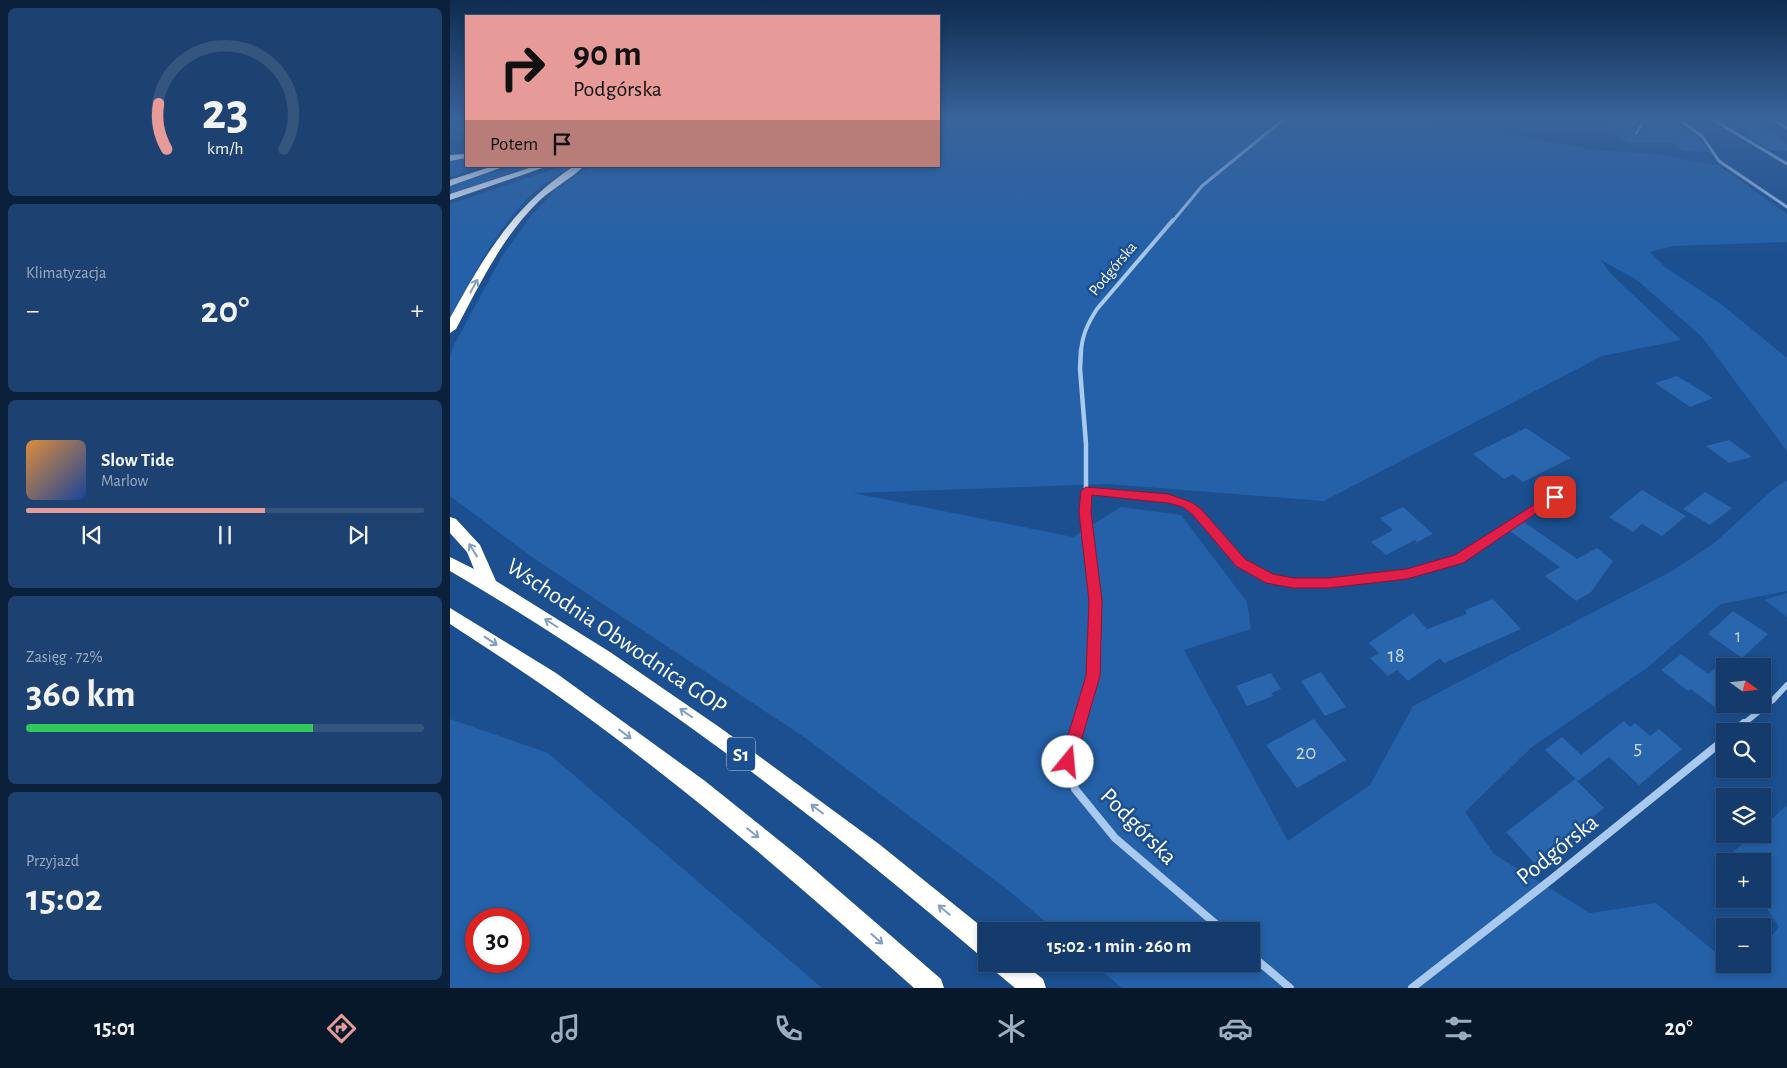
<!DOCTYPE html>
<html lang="pl">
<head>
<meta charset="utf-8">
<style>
  :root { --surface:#143b6b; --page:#1d4271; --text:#f1f3f6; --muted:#9dadc1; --line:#33557e; --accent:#e69b98 }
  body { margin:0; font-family:"Alegreya Sans",sans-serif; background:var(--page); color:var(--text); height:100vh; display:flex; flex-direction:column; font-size:19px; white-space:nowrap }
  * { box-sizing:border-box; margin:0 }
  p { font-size:16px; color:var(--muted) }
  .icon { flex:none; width:28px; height:28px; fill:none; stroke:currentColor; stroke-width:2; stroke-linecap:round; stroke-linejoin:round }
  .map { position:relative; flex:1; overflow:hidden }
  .sheet { display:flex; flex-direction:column; gap:8px; padding:8px; background:#0b203b; width:450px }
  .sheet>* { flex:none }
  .hud { position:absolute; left:15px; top:15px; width:475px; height:152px; border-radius:0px; box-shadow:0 2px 8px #0003,0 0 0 1px var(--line); background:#e69b98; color:#111; overflow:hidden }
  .needle { width:32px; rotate:105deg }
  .controls { position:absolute; left:1266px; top:658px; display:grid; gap:10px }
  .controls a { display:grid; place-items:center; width:55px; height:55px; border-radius:0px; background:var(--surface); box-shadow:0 2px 8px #0003,0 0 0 1px var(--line); font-size:25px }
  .speed { position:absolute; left:15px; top:908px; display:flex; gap:10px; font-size:25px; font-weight:700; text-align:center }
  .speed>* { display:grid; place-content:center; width:65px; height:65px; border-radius:50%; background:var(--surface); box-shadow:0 2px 8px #0003,0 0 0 1px var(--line); line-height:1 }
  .speed .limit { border:8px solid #d22; background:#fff; color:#111 }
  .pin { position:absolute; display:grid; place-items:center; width:42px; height:42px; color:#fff; margin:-21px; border-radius:10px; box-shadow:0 2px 8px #0006 }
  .me { position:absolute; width:55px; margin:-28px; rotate:17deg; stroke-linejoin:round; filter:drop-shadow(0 0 4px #0008) }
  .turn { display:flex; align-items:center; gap:18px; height:105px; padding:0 25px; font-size:22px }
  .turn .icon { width:65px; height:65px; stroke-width:2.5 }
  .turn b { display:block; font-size:35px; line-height:42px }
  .then { display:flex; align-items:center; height:48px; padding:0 25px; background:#0003; gap:10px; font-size:19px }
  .big { font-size:38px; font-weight:600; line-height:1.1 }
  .sheet .widget { flex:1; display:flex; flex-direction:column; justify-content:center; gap:8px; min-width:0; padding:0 18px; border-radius:8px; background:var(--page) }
  .sheet .dial { align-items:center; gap:0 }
  .dial svg { height:130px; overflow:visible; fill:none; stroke:var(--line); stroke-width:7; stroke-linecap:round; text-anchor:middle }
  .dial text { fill:var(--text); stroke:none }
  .song { display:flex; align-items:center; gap:15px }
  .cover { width:60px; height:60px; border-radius:8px; background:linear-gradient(135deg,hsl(30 70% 55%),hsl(220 70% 35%)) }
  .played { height:5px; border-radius:2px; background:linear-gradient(90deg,var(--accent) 60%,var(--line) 60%) }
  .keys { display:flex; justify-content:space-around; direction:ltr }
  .heat { display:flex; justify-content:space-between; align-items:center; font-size:28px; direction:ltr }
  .charge { height:8px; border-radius:4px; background:linear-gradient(90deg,#34c759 72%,var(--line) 0) }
  .trip { position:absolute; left:528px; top:922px; width:282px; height:50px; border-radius:0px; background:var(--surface); box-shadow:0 2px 8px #0003,0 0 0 1px var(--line); font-weight:600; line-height:50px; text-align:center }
  .menu { display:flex; height:80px; justify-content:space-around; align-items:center; background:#08182b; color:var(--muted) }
  .menu .icon { width:35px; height:35px }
  .menu .current { color:var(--accent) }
  .menu b { font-size:22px; color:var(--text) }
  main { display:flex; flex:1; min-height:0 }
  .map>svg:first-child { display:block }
  .green { fill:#2461a8; fill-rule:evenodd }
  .building { fill:#2a66ad }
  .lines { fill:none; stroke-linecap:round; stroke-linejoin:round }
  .minor-far4 { stroke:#a9c9ee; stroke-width:3 }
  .minor-far3 { stroke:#a9c9ee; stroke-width:4 }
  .minor-far2 { stroke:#a9c9ee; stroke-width:4.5 }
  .minor-far1 { stroke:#a9c9ee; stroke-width:5.5 }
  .minor { stroke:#a9c9ee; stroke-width:8 }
  .motorway { fill:#fff; fill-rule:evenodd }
  .oneway { stroke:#829ec1 }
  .route { fill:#e11d48; stroke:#92132f }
  .labels { text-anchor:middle; stroke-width:5; stroke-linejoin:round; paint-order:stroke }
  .far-street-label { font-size:16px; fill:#fff; stroke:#1b4f8f }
  .number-label { font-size:18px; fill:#cad9ea }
  .shield { fill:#1b4f8f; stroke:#bbcadd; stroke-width:1 }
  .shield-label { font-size:19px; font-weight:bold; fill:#fff }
  .near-number-label { font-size:21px; fill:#cad9ea }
  .near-street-label { font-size:24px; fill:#fff; stroke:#1b4f8f }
</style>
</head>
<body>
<main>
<section class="sheet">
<div class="widget dial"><svg viewBox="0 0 100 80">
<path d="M14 69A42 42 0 1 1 86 69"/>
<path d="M14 69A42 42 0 0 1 9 41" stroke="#e69b98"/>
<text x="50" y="56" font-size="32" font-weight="700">23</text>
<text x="50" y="72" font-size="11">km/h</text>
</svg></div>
<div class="widget"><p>Klimatyzacja</p>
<div class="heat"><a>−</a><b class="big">20°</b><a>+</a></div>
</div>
<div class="widget">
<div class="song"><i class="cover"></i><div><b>Slow Tide</b><p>Marlow</p></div></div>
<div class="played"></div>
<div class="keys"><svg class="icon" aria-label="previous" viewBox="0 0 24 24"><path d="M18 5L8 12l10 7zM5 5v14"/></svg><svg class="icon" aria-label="pause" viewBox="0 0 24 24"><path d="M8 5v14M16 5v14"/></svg><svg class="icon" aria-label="next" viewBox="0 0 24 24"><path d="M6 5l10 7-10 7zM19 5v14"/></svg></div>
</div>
<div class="widget"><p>Zasięg · 72%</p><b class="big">360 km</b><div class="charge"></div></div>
<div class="widget"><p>Przyjazd</p><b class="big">15:02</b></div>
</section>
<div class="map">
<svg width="1337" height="988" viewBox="0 0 1337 988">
  <rect width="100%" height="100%" fill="#1b4f8f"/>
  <!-- green -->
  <g class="green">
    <path d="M 489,119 L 828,119 L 816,130 L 833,119 L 975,119 L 988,132 L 1054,132 L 1145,150 L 1206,154 L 1270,166 L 1337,214 L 1337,242 L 1223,246 L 1200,252 L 1215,267 L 1271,304 L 1337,358 L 1337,451 L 1252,337 L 1187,280 L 1151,260 L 1160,273 L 1231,340 L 1152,356 L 874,501 L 658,484 L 403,493 L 623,537 L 671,507 L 731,515 L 797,602 L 801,629 L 734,650 L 838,841 L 920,785 L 963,706 L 1222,571 L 1263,544 L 1327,486 L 1337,480 L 1337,591 L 1271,604 L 1197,668 L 1082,747 L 1015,812 L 1044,854 L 1140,913 L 1206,903 L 1275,960 L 1275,964 L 1279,964 L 1289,972 L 1296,964 L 1312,964 L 1313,946 L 1329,927 L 1311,899 L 1312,899 L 1312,861 L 1287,861 L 1282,853 L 1304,834 L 1312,834 L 1313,827 L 1337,805 L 1337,988 L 672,988 L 644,964 L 801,964 L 801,931 L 606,931 L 558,890 L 354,737 L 82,557 L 0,496 L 0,356 L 4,345 L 52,256 L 81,216 L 106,189 L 140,166 L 489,166 Z"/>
    <path d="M 16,158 L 16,166 L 34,166 L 0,177 L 0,160 Z"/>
    <path d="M 61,166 L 83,166 L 0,194 L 0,186 Z"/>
    <path d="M 112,166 L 123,166 C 114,172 103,178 94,184 C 56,212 22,276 0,318 L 0,204 Z"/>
    <path d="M 1337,593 L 1337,617 L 1314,600 Z"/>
    <path d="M 0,719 L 98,753 L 372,988 L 0,988 ZM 26,919 L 69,919 L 69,961 L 26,961 Z"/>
  </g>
  <!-- building -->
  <g class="building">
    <path d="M 1189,119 L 1189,122 L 1183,132 L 1184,136 L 1188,135 L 1196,125 L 1195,119 L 1222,119 L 1250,138 L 1259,152 L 1233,151 L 1223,143 L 1178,143 L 1153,126 L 1159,125 L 1155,123 Z"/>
    <path d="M 1282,119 L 1304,119 L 1317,132 L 1325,132 L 1337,144 L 1337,151 L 1320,150 L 1301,138 Z"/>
    <path d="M 1227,376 L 1263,398 L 1240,407 L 1205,383 Z"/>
    <path d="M 1076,428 L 1121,458 L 1073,482 L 1063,474 L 1054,479 L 1023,454 Z"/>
    <path d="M 1279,440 L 1302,457 L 1279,463 L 1256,446 Z"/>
    <path d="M 1192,490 L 1236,516 L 1212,536 L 1192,524 L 1183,532 L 1159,517 Z"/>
    <path d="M 1255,492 L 1282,508 L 1260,525 L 1233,509 Z"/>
    <path d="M 953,507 L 983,534 L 967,542 L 965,540 L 936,555 L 921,542 L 943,530 L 930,518 Z"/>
    <path d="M 1074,522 L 1127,559 L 1147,548 L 1163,561 L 1141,592 L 1126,601 L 1095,576 L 1110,567 L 1060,531 Z"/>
    <path d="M 1043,599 L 1071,629 L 994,663 L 990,658 L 958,681 L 947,670 L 938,676 L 920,658 L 929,653 L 919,643 L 963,613 L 977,629 L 1017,614 L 1015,610 Z"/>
    <path d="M 1283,611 L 1318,634 L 1292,658 L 1258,634 Z"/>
    <path d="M 1231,654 L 1258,674 L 1275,660 L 1275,715 L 1241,689 L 1238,691 L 1211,670 Z"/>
    <path d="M 871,672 L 896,707 L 875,716 L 851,681 Z"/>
    <path d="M 821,673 L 831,689 L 821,693 L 823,696 L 797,706 L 786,686 Z"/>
    <path d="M 864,719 L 896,760 L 847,788 L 816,745 Z"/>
    <path d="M 1174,721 L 1180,727 L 1185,723 L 1200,736 L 1209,729 L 1232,749 L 1189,785 L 1159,757 L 1128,781 L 1095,750 L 1112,737 L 1131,755 Z"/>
    <path d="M 1125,779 L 1154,808 L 1085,864 L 1056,832 Z"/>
  </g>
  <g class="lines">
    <!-- minor-far4 -->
    <g class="minor-far4">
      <path d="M 1228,119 L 1252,136 L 1269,161 L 1337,207"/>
      <path d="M 1262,119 L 1337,164"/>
      <path d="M 1323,119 L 1337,128"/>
      <path d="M 1186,133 L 1193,123 L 1192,119"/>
      <path d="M 722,222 L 752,186 L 834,119"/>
    </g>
    <!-- minor-far3 -->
    <path class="minor-far3" d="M 631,352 C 632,335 638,323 647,309 L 723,220"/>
    <!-- minor-far2 -->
    <g class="minor-far2">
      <path d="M 631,350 L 630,369 L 636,444 L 636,516"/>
      <path d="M 636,491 C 666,494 730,493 751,516"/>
      <path d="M 1074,516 L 1121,486"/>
    </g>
    <!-- minor-far1 -->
    <g class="minor-far1">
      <path d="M 749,515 L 791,563 L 821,579 L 843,583 L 878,583 L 957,574 L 1008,559 L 1076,515"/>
      <path d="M 629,725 L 643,676 L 646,601 L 635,515"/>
      <path d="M 1292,725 L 1323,700 L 1337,685"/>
    </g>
    <!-- minor -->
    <g class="minor">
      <path d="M 629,723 L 618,762 L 625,789 L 665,838 L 774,931"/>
      <path d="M 1284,731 L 1294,723"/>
      <path d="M 801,955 L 840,988"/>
      <path d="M 962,988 L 1103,878 L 1275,739"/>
    </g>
    <!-- motorway -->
    <g class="motorway">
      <path d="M 16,154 L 16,158 L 0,161 L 0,155 Z"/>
      <path d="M 43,166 L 56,166 L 0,186 L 0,180 Z"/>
      <path d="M 85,166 L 98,166 L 0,200 L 0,194 Z"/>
      <path d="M 124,166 L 134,166 C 121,179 103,188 89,201 C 52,237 30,284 6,329 L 0,333 L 0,318 C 35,255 62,207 124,166 Z"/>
      <path d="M 0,517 L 6,519 L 30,545 L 46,581 L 160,652 L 272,729 L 429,844 L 537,931 L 536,958 L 528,954 C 365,814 186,679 0,571 L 0,557 L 24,569 L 17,552 L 0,533 Z"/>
      <path d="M 0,608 L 106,673 L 255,781 L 351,858 L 491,979 L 494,988 L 464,988 C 361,895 256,805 144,722 C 97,687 49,656 0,624 Z"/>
      <path d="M 544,964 L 574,964 L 593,979 L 596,988 L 565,988 L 547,973 Z"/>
    </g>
  </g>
  <!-- one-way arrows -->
  <defs><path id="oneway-shaft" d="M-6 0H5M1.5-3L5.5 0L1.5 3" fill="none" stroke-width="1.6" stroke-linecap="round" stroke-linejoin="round" transform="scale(1.25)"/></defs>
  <g class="oneway">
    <use href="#oneway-shaft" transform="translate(24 286) rotate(-61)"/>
    <use href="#oneway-shaft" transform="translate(23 550) rotate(-122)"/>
    <use href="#oneway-shaft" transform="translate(101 623) rotate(-148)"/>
    <use href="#oneway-shaft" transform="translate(41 641) rotate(33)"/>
    <use href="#oneway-shaft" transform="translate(236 713) rotate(-145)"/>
    <use href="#oneway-shaft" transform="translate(175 734) rotate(37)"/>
    <use href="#oneway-shaft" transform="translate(367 809) rotate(-143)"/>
    <use href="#oneway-shaft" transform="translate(303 833) rotate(39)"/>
    <use href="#oneway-shaft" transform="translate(494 910) rotate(-140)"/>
    <use href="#oneway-shaft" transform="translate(427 939) rotate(41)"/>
  </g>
  <!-- sky -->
  <linearGradient id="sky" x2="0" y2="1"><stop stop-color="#0f2b4f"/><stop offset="0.46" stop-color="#39639b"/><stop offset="1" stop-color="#39639b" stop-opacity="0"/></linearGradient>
  <rect width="1337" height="257" fill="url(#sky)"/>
  <!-- route -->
  <path class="route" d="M 636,487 L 718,494 L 741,502 L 751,509 L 795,559 L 823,574 L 843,578 L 878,578 L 957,569 L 1005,555 L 1101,494 L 1105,493 L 1110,497 L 1013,563 L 957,579 L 878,588 L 843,588 L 816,583 L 786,566 L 743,515 L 733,507 L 718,503 L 642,495 L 641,512 L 652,601 L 650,676 L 625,762 L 623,767 L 618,769 L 612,767 L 610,762 L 636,676 L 639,601 L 629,512 L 631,491 Z"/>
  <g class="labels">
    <!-- far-street labels -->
    <g class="far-street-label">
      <text transform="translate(662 268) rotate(-50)" y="6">Podgórska</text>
    </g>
    <!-- number labels -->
    <g class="number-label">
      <text x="1288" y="642">1</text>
    </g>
    <!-- shield labels -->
    <rect class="shield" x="277" y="737.5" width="28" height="33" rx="4"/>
    <g class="shield-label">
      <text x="291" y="761">S1</text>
    </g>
    <!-- near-number labels -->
    <g class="near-number-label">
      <text x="946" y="662">18</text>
      <text x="1188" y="754">5</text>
      <text x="856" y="759">20</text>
    </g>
    <!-- near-street labels -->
    <g class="near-street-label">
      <text transform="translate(167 636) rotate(34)" y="8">Wschodnia Obwodnica GOP</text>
      <text transform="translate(689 826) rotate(45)" y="8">Podgórska</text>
      <text transform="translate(1107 849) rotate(-39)" y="8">Podgórska</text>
    </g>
  </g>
</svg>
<div class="controls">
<a><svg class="needle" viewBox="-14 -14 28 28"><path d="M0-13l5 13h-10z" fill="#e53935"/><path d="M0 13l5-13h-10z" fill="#9dadc1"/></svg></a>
<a><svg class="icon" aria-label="search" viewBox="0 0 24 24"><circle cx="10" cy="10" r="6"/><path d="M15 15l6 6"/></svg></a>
<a><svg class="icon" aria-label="layers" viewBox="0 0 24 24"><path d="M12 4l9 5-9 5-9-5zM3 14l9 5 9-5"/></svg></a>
<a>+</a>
<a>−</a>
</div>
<div class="speed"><div class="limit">30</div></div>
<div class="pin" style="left:1105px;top:497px;background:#d93025"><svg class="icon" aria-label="arrive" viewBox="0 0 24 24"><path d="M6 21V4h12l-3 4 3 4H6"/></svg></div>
<svg class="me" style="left:618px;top:762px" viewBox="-20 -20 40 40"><circle r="19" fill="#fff"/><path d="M0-13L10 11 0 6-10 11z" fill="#e11d48"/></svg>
<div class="trip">15:02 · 1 min · 260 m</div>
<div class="hud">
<div class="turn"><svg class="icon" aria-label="right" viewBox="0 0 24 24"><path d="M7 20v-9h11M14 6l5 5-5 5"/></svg><div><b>90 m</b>Podgórska</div></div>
<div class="then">Potem<svg class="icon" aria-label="arrive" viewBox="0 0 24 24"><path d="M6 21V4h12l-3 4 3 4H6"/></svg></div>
</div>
</div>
</main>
<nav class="menu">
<b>15:01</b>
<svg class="icon current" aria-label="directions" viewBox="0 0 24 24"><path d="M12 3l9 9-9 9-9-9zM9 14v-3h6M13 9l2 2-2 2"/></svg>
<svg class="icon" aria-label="music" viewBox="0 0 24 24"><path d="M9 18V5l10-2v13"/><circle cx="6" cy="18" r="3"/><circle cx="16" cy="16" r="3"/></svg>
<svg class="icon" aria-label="phone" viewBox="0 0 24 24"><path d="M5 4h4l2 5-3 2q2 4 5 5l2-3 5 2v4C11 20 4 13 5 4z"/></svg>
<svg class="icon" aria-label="climate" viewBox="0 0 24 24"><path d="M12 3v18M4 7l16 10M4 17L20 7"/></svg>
<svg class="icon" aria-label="car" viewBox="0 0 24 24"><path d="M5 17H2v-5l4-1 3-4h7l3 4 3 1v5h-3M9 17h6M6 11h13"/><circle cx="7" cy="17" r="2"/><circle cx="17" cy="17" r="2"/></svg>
<svg class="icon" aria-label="filters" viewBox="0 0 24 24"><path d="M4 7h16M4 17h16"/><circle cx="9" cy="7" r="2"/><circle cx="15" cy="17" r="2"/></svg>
<b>20°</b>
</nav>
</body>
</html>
